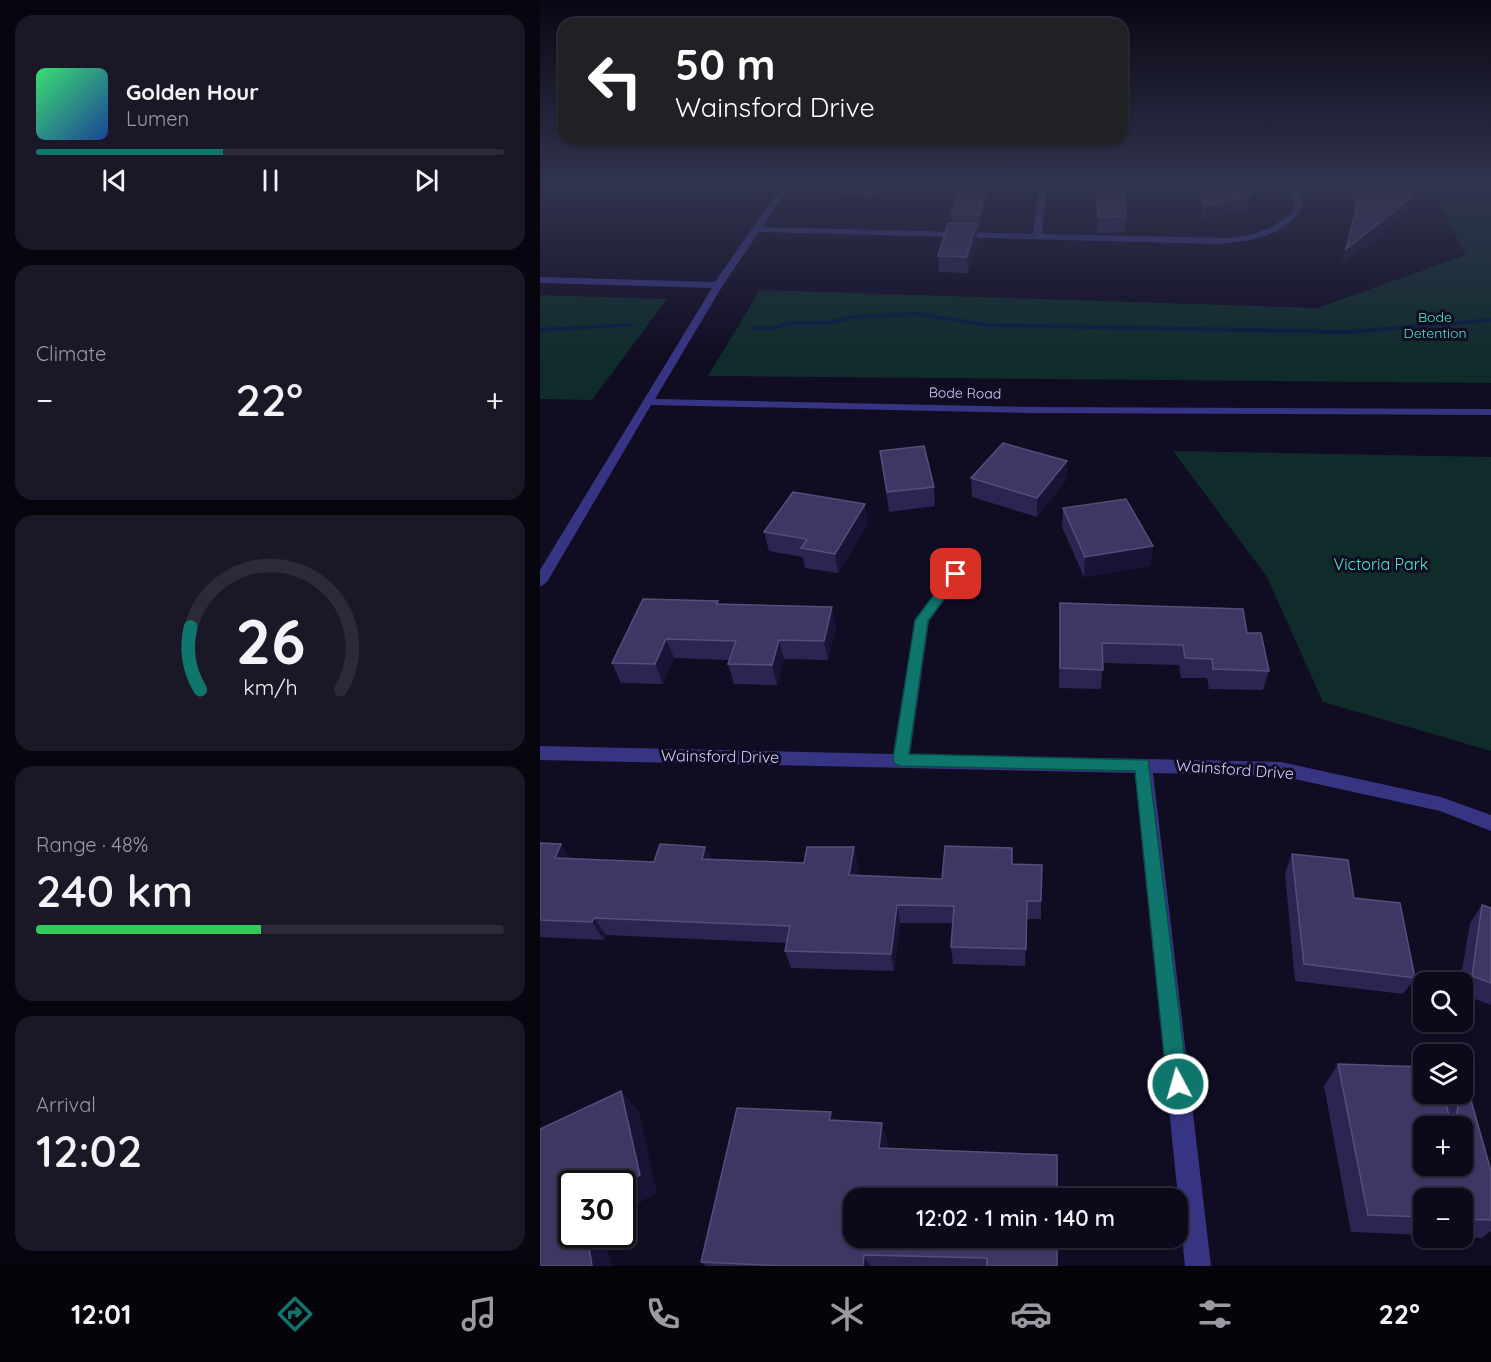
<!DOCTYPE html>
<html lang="en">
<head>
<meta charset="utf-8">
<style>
  :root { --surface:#0c091a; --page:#1a1727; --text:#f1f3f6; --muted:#9a9aa2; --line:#2c2a39; --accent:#0f766e }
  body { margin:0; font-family:Quicksand,sans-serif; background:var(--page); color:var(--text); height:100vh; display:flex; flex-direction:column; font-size:22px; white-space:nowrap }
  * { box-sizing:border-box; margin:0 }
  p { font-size:20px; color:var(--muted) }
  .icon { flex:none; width:33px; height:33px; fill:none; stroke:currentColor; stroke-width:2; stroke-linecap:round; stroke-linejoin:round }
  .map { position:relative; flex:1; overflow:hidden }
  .panel { display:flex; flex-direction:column; gap:15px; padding:15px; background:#07050e; width:540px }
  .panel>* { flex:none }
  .top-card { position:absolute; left:18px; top:18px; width:570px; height:126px; border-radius:18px; box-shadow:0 2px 4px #0004,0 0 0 2px var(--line); background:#202124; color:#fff; overflow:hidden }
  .buttons { position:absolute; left:873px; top:972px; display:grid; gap:12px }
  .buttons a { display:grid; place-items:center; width:60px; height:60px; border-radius:12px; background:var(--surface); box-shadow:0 2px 4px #0004,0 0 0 2px var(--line); font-size:30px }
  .speed { position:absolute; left:18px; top:1170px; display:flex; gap:12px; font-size:30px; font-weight:700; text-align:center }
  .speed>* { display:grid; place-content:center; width:78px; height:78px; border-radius:50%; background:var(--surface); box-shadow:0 2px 4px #0004,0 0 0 2px var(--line); line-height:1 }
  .speed .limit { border:3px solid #111; border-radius:9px; background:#fff; color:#111 }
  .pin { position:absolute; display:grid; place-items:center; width:51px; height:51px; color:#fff; margin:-26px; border-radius:12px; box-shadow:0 3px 9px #0006 }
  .me { position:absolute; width:66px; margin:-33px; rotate:354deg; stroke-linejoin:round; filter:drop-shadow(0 0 4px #0008) }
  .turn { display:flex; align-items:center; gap:21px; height:126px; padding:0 18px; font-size:27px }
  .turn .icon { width:78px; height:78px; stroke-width:2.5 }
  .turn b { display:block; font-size:42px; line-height:51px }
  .big { font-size:45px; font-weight:600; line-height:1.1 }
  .panel .tile { flex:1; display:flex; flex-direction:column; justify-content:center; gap:9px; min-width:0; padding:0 21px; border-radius:18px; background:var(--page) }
  .panel .dial { align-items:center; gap:0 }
  .dial svg { height:156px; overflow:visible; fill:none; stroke:var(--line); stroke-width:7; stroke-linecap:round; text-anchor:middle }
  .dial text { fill:var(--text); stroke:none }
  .song { display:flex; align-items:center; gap:18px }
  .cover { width:72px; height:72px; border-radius:9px; background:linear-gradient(135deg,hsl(140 70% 55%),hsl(220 70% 35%)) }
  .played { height:6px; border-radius:3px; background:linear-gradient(90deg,var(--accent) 40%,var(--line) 40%) }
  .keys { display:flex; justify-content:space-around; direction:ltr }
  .heat { display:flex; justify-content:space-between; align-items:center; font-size:33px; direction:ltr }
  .charge { height:9px; border-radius:4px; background:linear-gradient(90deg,#34c759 48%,var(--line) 0) }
  .trip { position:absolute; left:303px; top:1188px; width:345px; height:60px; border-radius:18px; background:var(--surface); box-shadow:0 2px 4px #0004,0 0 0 2px var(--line); font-weight:600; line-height:60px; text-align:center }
  .dock { display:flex; height:96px; justify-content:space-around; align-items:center; background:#05040a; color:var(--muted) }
  .dock .icon { width:42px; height:42px }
  .dock .current { color:var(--accent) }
  .dock b { font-size:27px; color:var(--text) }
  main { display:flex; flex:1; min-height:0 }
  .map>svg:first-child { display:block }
  .green { fill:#0f2c2b }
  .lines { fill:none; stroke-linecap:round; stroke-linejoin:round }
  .stream { fill:#071d40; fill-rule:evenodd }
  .minor { fill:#373583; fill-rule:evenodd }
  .wall { fill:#2c2551; fill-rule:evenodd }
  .shaded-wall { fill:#1a1336 }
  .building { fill:#3e3764; stroke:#554e7c; stroke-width:1.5 }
  .route { fill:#0f766e; stroke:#0a4d48; stroke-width:1.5 }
  .labels { text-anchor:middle; stroke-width:6; stroke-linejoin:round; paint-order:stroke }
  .far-park-label { font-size:14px; fill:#55e4be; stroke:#100c22 }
  .far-street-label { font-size:14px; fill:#d2cdff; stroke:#100c22 }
  .park-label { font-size:16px; fill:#55e4be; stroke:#100c22 }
  .street-label { font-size:16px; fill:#d2cdff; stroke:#100c22 }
</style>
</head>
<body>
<main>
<section class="panel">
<div class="tile">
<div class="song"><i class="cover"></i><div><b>Golden Hour</b><p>Lumen</p></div></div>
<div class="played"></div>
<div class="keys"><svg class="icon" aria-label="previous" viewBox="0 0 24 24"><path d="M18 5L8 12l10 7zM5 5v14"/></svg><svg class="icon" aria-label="pause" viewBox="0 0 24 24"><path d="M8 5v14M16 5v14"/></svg><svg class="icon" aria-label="next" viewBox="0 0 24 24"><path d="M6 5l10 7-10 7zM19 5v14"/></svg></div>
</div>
<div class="tile"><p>Climate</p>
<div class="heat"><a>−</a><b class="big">22°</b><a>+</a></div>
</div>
<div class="tile dial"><svg viewBox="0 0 100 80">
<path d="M14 69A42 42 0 1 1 86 69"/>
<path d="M14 69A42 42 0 0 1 9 37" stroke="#0f766e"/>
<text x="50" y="56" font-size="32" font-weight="700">26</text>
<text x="50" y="72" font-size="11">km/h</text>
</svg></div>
<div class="tile"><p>Range · 48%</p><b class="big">240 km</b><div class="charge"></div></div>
<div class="tile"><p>Arrival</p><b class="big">12:02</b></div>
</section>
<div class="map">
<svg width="951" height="1266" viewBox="0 0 951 1266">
  <rect width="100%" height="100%" fill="#100c22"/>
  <!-- green -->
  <g class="green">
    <path d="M 889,184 L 951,184 L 951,383 L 168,376 L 220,290 L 777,308 L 926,255 Z"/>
    <path d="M 0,295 L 127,299 L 52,400 L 0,399 Z"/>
    <path d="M 633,451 L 951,457 L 951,751 L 783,702 L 727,577 Z"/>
  </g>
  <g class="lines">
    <!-- stream -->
    <g class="stream">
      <path d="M 377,312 L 448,323 L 809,330 L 951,318 L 951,322 L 809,334 L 448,327 L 377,316 L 312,319 L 288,325 L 249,325 L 234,330 L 213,330 L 209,328 L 213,326 L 233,326 L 248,321 L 288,321 L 312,315 Z"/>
      <path d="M 91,323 L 93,324 L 93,326 L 0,332 L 0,328 Z"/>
    </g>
    <!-- minor -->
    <g class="minor">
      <path d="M 243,184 L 251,184 L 222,227 L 493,234 L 499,184 L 507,184 L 502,234 L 690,238 L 713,234 L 733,227 L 750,214 L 755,206 L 748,184 L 756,184 L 763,206 C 745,237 712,241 679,244 L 219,232 L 183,285 L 115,399 L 489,407 L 951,409 L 951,415 L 489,413 L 111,405 L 7,582 L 0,587 L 0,570 L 172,288 L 0,283 L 0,277 L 175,282 Z"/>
      <path d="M 416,569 L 423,574 L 389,621 L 370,754 L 741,762 L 901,797 L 951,815 L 951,831 L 900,811 L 741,776 L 613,773 L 671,1266 L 645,1266 L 595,773 L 0,760 L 0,746 L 353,754 L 375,620 L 411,571 Z"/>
    </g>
  </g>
  <!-- wall -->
  <g class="wall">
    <path d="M 299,184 L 344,184 L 338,198 L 301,197 Z"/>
    <path d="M 556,184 L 584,184 L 586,216 L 585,232 L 557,233 Z"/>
    <path d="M 658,184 L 707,184 L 711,196 L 708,210 L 663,218 Z"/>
    <path d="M 806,184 L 864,184 L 872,197 L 867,212 L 802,265 L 816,209 Z"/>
    <path d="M 449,190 L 439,230 L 436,230 L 437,240 L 428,273 L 399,272 L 398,256 L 412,223 L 411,214 Z"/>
    <path d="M 340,451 L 394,487 L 395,506 L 349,512 Z"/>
    <path d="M 527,461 L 526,480 L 497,517 L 432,497 L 431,478 Z"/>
    <path d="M 523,508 L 613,546 L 610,566 L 544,577 L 522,527 Z"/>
    <path d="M 328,523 L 298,573 L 265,568 L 263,557 L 229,551 L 224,532 Z"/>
    <path d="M 178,601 L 179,604 L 296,627 L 288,660 L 244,659 L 237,685 L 194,684 L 188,664 L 189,660 L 134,658 L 123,684 L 81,683 L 72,663 Z"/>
    <path d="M 520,603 L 707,633 L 729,671 L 723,690 L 669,689 L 667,678 L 641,678 L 639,665 L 563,663 L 561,689 L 519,688 Z"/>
    <path d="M 0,843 L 31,859 L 114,862 L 165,847 L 171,859 L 318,866 L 316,876 L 402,879 L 472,864 L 501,901 L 501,919 L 487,919 L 485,966 L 413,964 L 411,947 L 413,923 L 360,923 L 354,971 L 251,968 L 245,951 L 247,943 L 66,935 L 64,940 L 0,937 Z"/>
    <path d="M 752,854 L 814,898 L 875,978 L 863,994 L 755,981 L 745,873 Z"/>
    <path d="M 942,905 L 951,908 L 951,1005 L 922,994 L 922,982 L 920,982 L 930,923 Z"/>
    <path d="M 798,1064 L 884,1094 L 922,1094 L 951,1171 L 951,1231 L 942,1238 L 922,1237 L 922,1198 L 884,1198 L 884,1235 L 811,1232 L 784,1086 ZM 884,1126 L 922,1126 L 922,1166 Z"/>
    <path d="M 294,1120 L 348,1143 L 348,1148 L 517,1266 L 166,1266 L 161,1262 Z"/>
  </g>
  <!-- shaded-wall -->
  <g class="shaded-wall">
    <path d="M 336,184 L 344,184 L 338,198 Z"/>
    <path d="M 447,184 L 449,184 L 449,190 L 439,230 L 439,215 Z"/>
    <path d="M 711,196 L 708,210 L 663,218 L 665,205 Z"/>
    <path d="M 872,197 L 867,212 L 802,265 L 806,249 Z"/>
    <path d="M 436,224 L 437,240 L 428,273 L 427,257 Z"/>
    <path d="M 527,461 L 526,480 L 497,517 L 497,498 Z"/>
    <path d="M 325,504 L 328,523 L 298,573 L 295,554 Z"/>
    <path d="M 613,546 L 610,566 L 544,577 L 545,557 Z"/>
    <path d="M 292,607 L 296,627 L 288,660 L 284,641 Z"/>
    <path d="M 126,639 L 134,658 L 123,684 L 115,664 Z"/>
    <path d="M 239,640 L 244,659 L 237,685 L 232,665 Z"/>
    <path d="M 21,844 L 33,862 L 15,858 Z"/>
    <path d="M 165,847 L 173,865 L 162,859 Z"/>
    <path d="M 314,847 L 318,866 L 313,893 L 309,875 Z"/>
    <path d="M 357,905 L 360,923 L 354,971 L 351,954 Z"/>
    <path d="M 54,918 L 66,935 L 64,940 L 52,922 Z"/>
    <path d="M 81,1091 L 99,1112 L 117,1193 L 82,1212 Z"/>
    <path d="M 291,1112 L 299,1132 L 289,1120 Z"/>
    <path d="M 342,1123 L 348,1143 L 345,1167 L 339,1148 Z"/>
    <path d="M 47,1234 L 65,1234 L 71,1266 L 52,1266 Z"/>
    <path d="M 324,1255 L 330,1266 L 323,1266 Z"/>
  </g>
  <!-- building -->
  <g class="building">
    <path d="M 421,184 L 447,184 L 439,215 L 411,214 Z"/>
    <path d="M 557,184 L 584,184 L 586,216 L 558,217 Z"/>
    <path d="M 662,184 L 707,184 L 711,196 L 665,205 Z"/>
    <path d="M 816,184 L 864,184 L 872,197 L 806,249 L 820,194 Z"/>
    <path d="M 408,223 L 436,224 L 427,257 L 398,256 Z"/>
    <path d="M 463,443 L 527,461 L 497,498 L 431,478 Z"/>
    <path d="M 384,446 L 394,487 L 347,492 L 340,451 Z"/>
    <path d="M 253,492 L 325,504 L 295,554 L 261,548 L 267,539 L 224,532 Z"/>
    <path d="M 586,499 L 613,546 L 545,557 L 523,508 Z"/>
    <path d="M 103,599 L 178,601 L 176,604 L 292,607 L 284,641 L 239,640 L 232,665 L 188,664 L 196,641 L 126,639 L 115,664 L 72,663 Z"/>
    <path d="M 520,603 L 703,609 L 707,633 L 721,633 L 729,671 L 673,669 L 672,659 L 645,658 L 643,645 L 562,643 L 563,670 L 520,668 Z"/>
    <path d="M 0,843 L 21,844 L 15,858 L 114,862 L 120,844 L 165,847 L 162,859 L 264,863 L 267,847 L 314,847 L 309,875 L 402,879 L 405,846 L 472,848 L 472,864 L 502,865 L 501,901 L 487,901 L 486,949 L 411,947 L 414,906 L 357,905 L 351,954 L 245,951 L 250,926 L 54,918 L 52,922 L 0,920 Z"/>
    <path d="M 752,854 L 808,860 L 814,898 L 860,903 L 875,978 L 764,964 Z"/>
    <path d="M 942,905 L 951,908 L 951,983 L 932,976 Z"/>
    <path d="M 798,1064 L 884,1067 L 884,1094 L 904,1094 L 911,1126 L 884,1126 L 884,1166 L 922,1166 L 922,1126 L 915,1126 L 920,1094 L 922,1094 L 923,1072 L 951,1171 L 951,1220 L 922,1219 L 922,1198 L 884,1198 L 884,1217 L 828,1215 Z"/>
    <path d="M 81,1091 L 100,1175 L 82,1184 L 32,1184 L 32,1234 L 47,1234 L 52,1266 L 0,1266 L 0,1129 Z"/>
    <path d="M 197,1108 L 291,1112 L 289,1120 L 342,1123 L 339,1148 L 517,1155 L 517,1198 L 314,1198 L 314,1238 L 517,1238 L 517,1266 L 447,1266 L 447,1258 L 324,1255 L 323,1266 L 245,1266 L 161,1262 Z"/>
  </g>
  <!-- sky -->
  <linearGradient id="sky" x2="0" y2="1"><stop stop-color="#090713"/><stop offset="0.51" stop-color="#31344f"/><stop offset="1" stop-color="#31344f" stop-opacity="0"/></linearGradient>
  <rect width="951" height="361" fill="url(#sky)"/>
  <!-- route -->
  <path class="route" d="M 416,570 L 423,574 L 388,621 L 369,754 L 608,760 L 648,1084 L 645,1091 L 638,1094 L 630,1091 L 627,1084 L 595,771 L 361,766 L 355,764 L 353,760 L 375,620 L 412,571 Z"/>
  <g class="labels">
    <!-- far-park labels -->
    <g class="far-park-label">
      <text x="895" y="322">Bode<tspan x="895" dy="16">Detention</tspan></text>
    </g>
    <!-- far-street labels -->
    <g class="far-street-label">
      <text transform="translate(425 393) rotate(1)" y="5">Bode Road</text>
    </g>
    <!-- park labels -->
    <g class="park-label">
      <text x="841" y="570">Victoria Park</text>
    </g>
    <!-- street labels -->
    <g class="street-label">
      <text transform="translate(180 756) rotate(1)" y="6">Wainsford Drive</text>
      <text transform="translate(695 769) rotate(4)" y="6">Wainsford Drive</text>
    </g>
  </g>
</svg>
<div class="buttons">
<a><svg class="icon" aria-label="search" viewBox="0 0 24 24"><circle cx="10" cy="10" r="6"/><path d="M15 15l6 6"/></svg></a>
<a><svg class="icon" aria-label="layers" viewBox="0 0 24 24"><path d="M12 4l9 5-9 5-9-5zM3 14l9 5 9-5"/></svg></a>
<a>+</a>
<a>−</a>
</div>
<div class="speed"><div class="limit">30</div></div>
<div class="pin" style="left:416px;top:574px;background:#d93025"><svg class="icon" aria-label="arrive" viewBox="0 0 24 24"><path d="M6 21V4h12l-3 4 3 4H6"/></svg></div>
<svg class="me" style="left:638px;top:1084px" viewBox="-20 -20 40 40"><circle r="17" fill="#0f766e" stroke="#fff" stroke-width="3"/><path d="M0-11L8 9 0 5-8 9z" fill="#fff"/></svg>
<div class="trip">12:02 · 1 min · 140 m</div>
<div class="top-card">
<div class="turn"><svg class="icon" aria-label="left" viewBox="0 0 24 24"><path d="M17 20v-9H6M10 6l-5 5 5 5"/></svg><div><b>50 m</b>Wainsford Drive</div></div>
</div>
</div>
</main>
<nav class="dock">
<b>12:01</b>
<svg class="icon current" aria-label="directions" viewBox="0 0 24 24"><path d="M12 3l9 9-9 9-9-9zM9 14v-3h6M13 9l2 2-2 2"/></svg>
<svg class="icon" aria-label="music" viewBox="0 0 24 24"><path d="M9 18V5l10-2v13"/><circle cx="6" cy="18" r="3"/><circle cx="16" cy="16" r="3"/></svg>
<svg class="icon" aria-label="phone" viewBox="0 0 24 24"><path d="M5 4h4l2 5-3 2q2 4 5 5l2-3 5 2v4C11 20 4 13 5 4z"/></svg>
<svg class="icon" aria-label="climate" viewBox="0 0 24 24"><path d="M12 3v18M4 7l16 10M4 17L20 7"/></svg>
<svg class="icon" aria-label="car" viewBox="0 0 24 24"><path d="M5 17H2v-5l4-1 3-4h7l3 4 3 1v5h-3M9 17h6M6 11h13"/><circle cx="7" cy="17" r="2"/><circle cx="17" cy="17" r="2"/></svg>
<svg class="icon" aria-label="filters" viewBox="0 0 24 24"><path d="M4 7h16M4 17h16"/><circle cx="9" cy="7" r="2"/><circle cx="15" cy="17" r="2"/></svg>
<b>22°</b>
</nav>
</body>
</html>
